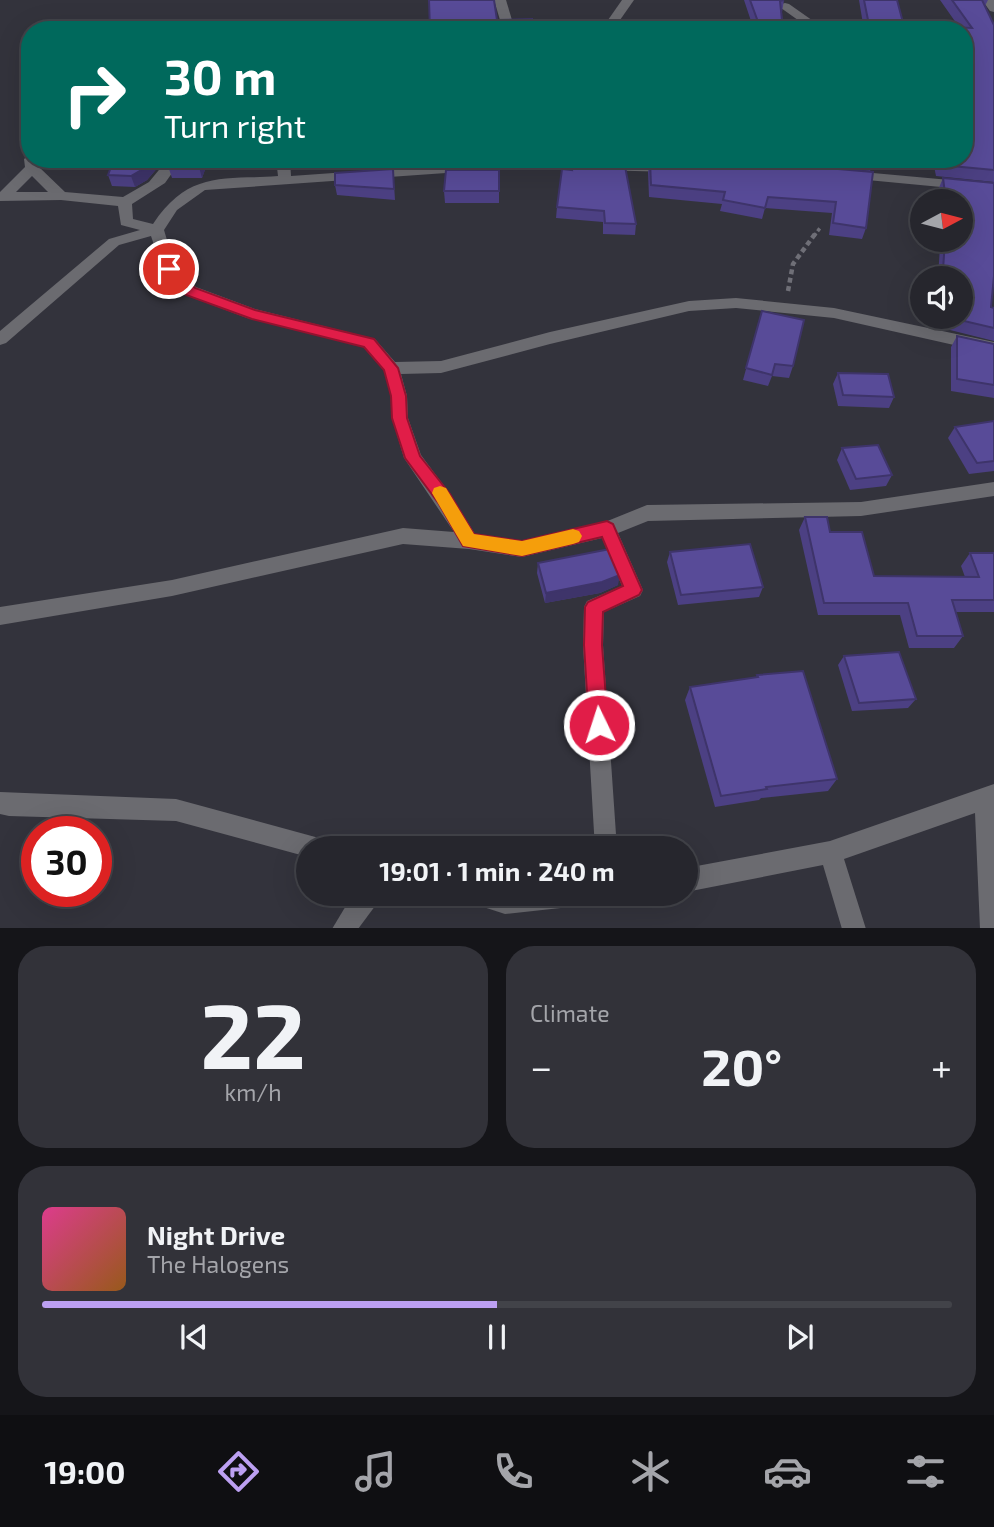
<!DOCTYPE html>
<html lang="en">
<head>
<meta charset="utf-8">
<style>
  :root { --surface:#26262d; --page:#323239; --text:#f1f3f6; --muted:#a4a5aa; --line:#424349; --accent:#bca0f2 }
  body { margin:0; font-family:"Exo 2",sans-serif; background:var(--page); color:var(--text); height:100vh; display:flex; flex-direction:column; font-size:26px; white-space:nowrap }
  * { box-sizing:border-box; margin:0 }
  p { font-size:23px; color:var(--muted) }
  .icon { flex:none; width:38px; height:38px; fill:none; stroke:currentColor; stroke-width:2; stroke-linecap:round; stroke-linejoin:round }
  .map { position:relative; height:928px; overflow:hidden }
  .panel { display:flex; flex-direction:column; gap:18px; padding:18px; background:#151519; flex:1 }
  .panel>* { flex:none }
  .hud { position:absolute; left:21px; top:21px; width:952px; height:147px; border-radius:28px; box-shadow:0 7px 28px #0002,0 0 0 2px var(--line); background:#00695c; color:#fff; overflow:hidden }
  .needle { width:46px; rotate:83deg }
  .fabs { position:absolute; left:910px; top:189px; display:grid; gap:14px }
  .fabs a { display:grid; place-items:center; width:63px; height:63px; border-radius:50%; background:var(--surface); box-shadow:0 7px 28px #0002,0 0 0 2px var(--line); font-size:35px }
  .speed { position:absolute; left:21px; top:816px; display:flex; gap:14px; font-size:35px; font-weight:700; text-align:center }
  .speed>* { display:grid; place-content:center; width:91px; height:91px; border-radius:50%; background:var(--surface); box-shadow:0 7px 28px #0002,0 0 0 2px var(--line); line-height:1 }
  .speed .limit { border:10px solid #d22; background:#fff; color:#111 }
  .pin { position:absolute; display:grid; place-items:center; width:60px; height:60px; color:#fff; margin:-30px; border:4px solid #fff; border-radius:50%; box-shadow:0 2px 7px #0007 }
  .me { position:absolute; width:77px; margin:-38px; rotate:356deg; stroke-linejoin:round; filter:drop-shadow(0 0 5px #0008) }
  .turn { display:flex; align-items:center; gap:24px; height:147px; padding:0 28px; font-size:32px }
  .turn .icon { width:91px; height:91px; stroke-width:2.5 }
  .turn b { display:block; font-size:49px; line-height:60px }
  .big { font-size:52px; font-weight:700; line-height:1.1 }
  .panel .widget { flex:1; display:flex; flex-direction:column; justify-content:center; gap:10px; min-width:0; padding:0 24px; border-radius:28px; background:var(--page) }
  .panel .dial { align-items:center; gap:0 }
  .dial b { font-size:91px; line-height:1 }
  .song { display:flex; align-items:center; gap:21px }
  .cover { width:84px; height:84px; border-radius:10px; background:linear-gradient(135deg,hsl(330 70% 55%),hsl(30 70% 35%)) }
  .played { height:7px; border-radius:4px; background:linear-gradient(90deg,var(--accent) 50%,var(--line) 50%) }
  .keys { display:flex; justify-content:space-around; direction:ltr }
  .heat { display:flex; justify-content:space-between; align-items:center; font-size:38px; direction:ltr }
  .panel .tiles { flex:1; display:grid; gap:18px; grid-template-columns:1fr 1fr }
  .widget:last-child { grid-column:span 2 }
  .trip { position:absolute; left:296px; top:836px; width:402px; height:70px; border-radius:35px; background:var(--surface); box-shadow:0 7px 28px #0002,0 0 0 2px var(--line); font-weight:700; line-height:70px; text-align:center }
  .tabs { display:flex; height:112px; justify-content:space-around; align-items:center; background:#0f0f12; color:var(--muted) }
  .tabs .icon { width:49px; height:49px }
  .tabs .selected { color:var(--accent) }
  .tabs b { font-size:32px; color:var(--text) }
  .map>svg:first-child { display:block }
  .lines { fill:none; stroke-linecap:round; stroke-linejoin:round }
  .path-far1 { stroke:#6f6f77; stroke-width:3.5; stroke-dasharray:3.5 2.5; stroke-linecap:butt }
  .path { stroke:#6f6f77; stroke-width:4.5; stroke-dasharray:5 3.5; stroke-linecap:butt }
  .minor { fill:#6b6b70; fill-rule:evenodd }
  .wall { fill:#4c4083 }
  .shaded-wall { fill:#3e346a }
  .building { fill:#584b98; stroke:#3e346a; stroke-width:2 }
  .route { fill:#e11d48; stroke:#92132f; stroke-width:2 }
  .slow { fill:#f59e0b }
</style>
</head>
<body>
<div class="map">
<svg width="994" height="929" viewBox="0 0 994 929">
  <rect width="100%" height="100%" fill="#33333c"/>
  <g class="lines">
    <!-- path-far1 -->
    <path class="path-far1" d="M 814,236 L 820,228"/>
    <!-- path -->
    <path class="path" d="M 788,291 L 793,264 L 815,234"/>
    <!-- minor -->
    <g class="minor">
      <path d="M 494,0 L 506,0 L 515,30 L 503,30 Z"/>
      <path d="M 622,0 L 634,0 L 613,30 L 601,30 Z"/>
      <path d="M 982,0 L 994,0 L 994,12 L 990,11 Z"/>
      <path d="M 785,3 L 789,4 L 826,30 L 812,30 L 781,8 L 781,4 Z"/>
      <path d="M 405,20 L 411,23 L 410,30 L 398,30 L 399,23 Z"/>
      <path d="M 30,155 L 30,159 L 38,159 L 39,167 L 65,192 L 123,197 L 149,182 L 168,159 L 182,159 L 165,183 L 132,204 L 133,219 L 153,224 C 189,171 221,180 278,176 L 276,159 L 290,159 L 291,176 L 518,160 L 678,165 L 680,168 L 673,172 L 518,168 L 205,190 L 177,210 L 164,230 L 175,267 L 196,287 L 255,309 L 375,339 L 395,362 L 441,361 L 550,332 L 689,301 L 736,298 L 834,308 L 994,342 L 994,354 L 834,318 L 736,308 L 689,311 L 550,344 L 441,373 L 401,374 L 407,396 L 408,418 L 421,455 L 450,494 L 475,534 L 522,541 L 605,522 L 647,505 L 861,502 L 994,482 L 994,496 L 861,516 L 648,521 L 618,533 L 643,590 L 640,596 L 604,612 L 603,645 L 617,849 L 595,849 L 583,645 L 584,607 L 587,601 L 622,586 L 602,538 L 522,557 L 469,549 L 403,544 L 172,596 L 0,625 L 0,607 L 172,580 L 403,528 L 454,532 L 404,458 L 392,418 L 391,396 L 384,370 L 364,347 L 247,318 L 186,295 L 162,269 L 151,236 L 119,245 L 6,343 L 0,345 L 0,331 L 109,239 L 140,230 L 121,225 L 118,206 L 61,200 L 0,201 L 0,192 L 25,167 L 24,159 ZM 32,176 L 48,192 L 16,192 Z"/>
      <path d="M 851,171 L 994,184 L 994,192 L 846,178 L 844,175 Z"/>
      <path d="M 994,784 L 994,929 L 980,929 L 975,813 L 844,859 L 866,929 L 842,929 L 823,865 L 686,892 L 686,868 L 830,841 Z"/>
      <path d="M 0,792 L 176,799 L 319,838 L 327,841 L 330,849 L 308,849 L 308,857 L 176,821 L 9,816 L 0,814 Z"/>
      <path d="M 353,894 L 384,894 L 358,929 L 332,929 Z"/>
      <path d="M 464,894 L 591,894 L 587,902 L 579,906 L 505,914 L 468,902 Z"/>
    </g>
  </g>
  <!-- wall -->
  <g class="wall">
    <path d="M 744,0 L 784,0 L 782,12 L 783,30 L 754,30 Z"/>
    <path d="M 859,0 L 897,0 L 905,30 L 864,30 Z"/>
    <path d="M 940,0 L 988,0 L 985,6 L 994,25 L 994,182 L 936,176 L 934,166 L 873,162 L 870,171 L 742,160 L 742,159 L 964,159 L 964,30 L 949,30 L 950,27 L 959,27 Z"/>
    <path d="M 114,159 L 165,159 L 147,180 L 135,187 L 112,186 L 108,175 Z"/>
    <path d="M 173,159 L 216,159 L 213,167 L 206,167 L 202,178 L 172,178 L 168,166 Z"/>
    <path d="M 335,159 L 392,159 L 393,166 L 337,170 Z"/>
    <path d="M 570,160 L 636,224 L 635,235 L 603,234 L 603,222 L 556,218 L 557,207 L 569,170 Z"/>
    <path d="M 650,161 L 750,165 L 750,162 L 873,172 L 866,228 L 862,239 L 829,235 L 832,213 L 765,208 L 762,219 L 720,211 L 722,204 L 649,197 L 648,172 Z"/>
    <path d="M 393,169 L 395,200 L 337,195 L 335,185 Z"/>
    <path d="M 499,170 L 499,203 L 445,203 L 444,191 Z"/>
    <path d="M 943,178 L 994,183 L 994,276 L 991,307 L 994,308 L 994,341 L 938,327 L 940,317 L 961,317 L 961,278 L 938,278 L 940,246 L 937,245 L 938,240 L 961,240 L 961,201 L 939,201 L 938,190 Z"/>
    <path d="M 762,311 L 793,366 L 789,378 L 772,376 L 768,386 L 743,380 Z"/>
    <path d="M 957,336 L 994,344 L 994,398 L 951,391 L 951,347 Z"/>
    <path d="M 838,373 L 894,397 L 889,408 L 838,406 L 833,384 Z"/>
    <path d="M 994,421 L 994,471 L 969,474 L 948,438 L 955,427 Z"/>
    <path d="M 842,448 L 892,475 L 886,486 L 850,490 L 837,460 Z"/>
    <path d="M 805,517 L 830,532 L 874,576 L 965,577 L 961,566 L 970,553 L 994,553 L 994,612 L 956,612 L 963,636 L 954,648 L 909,648 L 900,615 L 818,615 L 799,530 Z"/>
    <path d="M 670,552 L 763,587 L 759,597 L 678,605 L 667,562 Z"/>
    <path d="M 538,563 L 618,585 L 600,593 L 545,603 L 537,573 Z"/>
    <path d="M 844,656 L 916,699 L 908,708 L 852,711 L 838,665 Z"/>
    <path d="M 757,675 L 837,779 L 828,791 L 761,798 L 759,800 L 715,807 L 685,700 L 690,687 L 756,678 Z"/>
  </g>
  <!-- shaded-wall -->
  <g class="shaded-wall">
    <path d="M 152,159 L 165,159 L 147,180 L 135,187 L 131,176 Z"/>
    <path d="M 201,159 L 203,159 L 206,167 L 202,178 L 199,167 Z"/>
    <path d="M 211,159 L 216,159 L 213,167 Z"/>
    <path d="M 620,575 L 618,585 L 600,593 L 545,603 L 546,593 Z"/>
  </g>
  <!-- building -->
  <g class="building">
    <path d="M 429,0 L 494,0 L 497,20 L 532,19 L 532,26 L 592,25 L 592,30 L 430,30 Z"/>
    <path d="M 750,0 L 784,0 L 780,1 L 783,30 L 761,30 Z"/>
    <path d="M 864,0 L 897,0 L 905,30 L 870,30 Z"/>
    <path d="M 952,0 L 983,0 L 982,0 L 994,25 L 994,170 L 941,165 L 940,159 L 964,159 L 964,30 L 951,30 L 950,27 L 972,28 Z"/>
    <path d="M 114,159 L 152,159 L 143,169 L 131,176 L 108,175 Z"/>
    <path d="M 173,159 L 201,159 L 199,167 L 168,166 Z"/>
    <path d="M 570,160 L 624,161 L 636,224 L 605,223 L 604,211 L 557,207 L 562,169 L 572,170 Z"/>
    <path d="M 650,161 L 733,162 L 752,166 L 750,162 L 755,162 L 873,172 L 866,228 L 833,223 L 836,202 L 768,197 L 765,208 L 723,200 L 725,192 L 651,185 Z"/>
    <path d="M 393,169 L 394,189 L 335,185 L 335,173 Z"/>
    <path d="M 446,170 L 499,170 L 499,191 L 444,191 Z"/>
    <path d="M 943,178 L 994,183 L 994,276 L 991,307 L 994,308 L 994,328 L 947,317 L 961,317 L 961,278 L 948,278 L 949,271 L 943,270 L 945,240 L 961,240 L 961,201 L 946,201 Z"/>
    <path d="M 762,311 L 804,320 L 793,366 L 775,364 L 772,375 L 746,368 Z"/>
    <path d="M 957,336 L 994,344 L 994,385 L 957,379 Z"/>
    <path d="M 838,373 L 888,374 L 894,397 L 843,395 Z"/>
    <path d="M 994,421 L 994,461 L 977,463 L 955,427 Z"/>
    <path d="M 878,445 L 892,475 L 856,479 L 842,448 Z"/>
    <path d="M 805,517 L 827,517 L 830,532 L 862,532 L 874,576 L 979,577 L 970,553 L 994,553 L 994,600 L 952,600 L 963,636 L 917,636 L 908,603 L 824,603 Z"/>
    <path d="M 750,544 L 763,587 L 681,595 L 670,552 Z"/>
    <path d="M 610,549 L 620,575 L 602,582 L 546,593 L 538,563 Z"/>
    <path d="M 899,652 L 916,699 L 859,703 L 844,656 Z"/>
    <path d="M 803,671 L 837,779 L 766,787 L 767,789 L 721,796 L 690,687 L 758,677 L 757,675 Z"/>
  </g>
  <!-- route -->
  <path class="route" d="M 169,264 L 174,266 L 195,288 L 255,310 L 374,339 L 398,368 L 406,396 L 407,418 L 420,456 L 450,494 L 474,534 L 522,541 L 607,521 L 613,524 L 642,590 L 639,595 L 603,612 L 602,645 L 608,725 L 606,731 L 599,734 L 592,731 L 589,725 L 584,645 L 585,607 L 588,602 L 623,586 L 602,537 L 522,556 L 463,546 L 439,504 L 405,458 L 392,418 L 391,396 L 384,370 L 364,347 L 252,319 L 186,295 L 162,269 Z"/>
  <!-- slow -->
  <path class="slow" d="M 440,486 L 446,488 L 474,534 L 522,541 L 573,529 L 579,531 L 582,536 L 579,542 L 573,544 L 522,556 L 463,546 L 432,493 L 434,488 Z"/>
</svg>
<div class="fabs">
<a><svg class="needle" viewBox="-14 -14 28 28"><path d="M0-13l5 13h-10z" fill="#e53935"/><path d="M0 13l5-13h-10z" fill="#a4a5aa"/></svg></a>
<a><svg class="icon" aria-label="sound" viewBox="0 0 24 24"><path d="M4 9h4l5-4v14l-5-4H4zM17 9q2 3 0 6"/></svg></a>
</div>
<div class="speed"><div class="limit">30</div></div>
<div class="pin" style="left:169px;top:269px;background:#d93025"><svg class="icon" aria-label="arrive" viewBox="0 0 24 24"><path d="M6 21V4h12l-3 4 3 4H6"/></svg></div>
<svg class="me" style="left:599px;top:725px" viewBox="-20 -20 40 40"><circle r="17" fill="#e11d48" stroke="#fff" stroke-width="3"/><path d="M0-11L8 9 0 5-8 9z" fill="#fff"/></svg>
<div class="trip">19:01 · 1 min · 240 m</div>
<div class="hud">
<div class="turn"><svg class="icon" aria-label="right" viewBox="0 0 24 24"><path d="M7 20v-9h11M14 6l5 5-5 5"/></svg><div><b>30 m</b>Turn right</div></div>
</div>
</div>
<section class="panel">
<div class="tiles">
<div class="widget dial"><b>22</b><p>km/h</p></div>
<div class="widget"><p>Climate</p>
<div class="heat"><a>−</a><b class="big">20°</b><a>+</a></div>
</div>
<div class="widget">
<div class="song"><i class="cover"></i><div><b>Night Drive</b><p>The Halogens</p></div></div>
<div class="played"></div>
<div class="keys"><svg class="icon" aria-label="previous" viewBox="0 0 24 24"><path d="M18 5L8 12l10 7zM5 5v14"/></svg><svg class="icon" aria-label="pause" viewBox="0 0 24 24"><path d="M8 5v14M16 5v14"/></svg><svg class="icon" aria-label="next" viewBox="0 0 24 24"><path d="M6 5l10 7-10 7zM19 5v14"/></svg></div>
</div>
</div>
</section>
<nav class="tabs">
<b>19:00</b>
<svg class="icon selected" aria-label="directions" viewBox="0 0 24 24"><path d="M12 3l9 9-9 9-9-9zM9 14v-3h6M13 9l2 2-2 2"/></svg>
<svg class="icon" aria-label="music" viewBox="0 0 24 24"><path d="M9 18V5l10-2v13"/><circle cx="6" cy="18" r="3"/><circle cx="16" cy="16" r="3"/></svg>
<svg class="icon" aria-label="phone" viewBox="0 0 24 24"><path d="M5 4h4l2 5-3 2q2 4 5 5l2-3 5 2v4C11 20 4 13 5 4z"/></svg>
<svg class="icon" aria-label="climate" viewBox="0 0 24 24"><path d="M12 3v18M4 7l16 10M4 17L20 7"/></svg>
<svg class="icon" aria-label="car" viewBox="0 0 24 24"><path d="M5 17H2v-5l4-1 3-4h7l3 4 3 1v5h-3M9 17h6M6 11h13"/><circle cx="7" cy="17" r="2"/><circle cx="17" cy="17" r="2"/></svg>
<svg class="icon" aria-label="filters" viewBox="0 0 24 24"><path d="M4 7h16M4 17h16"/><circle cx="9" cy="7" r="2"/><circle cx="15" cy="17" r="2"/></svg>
</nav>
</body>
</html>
